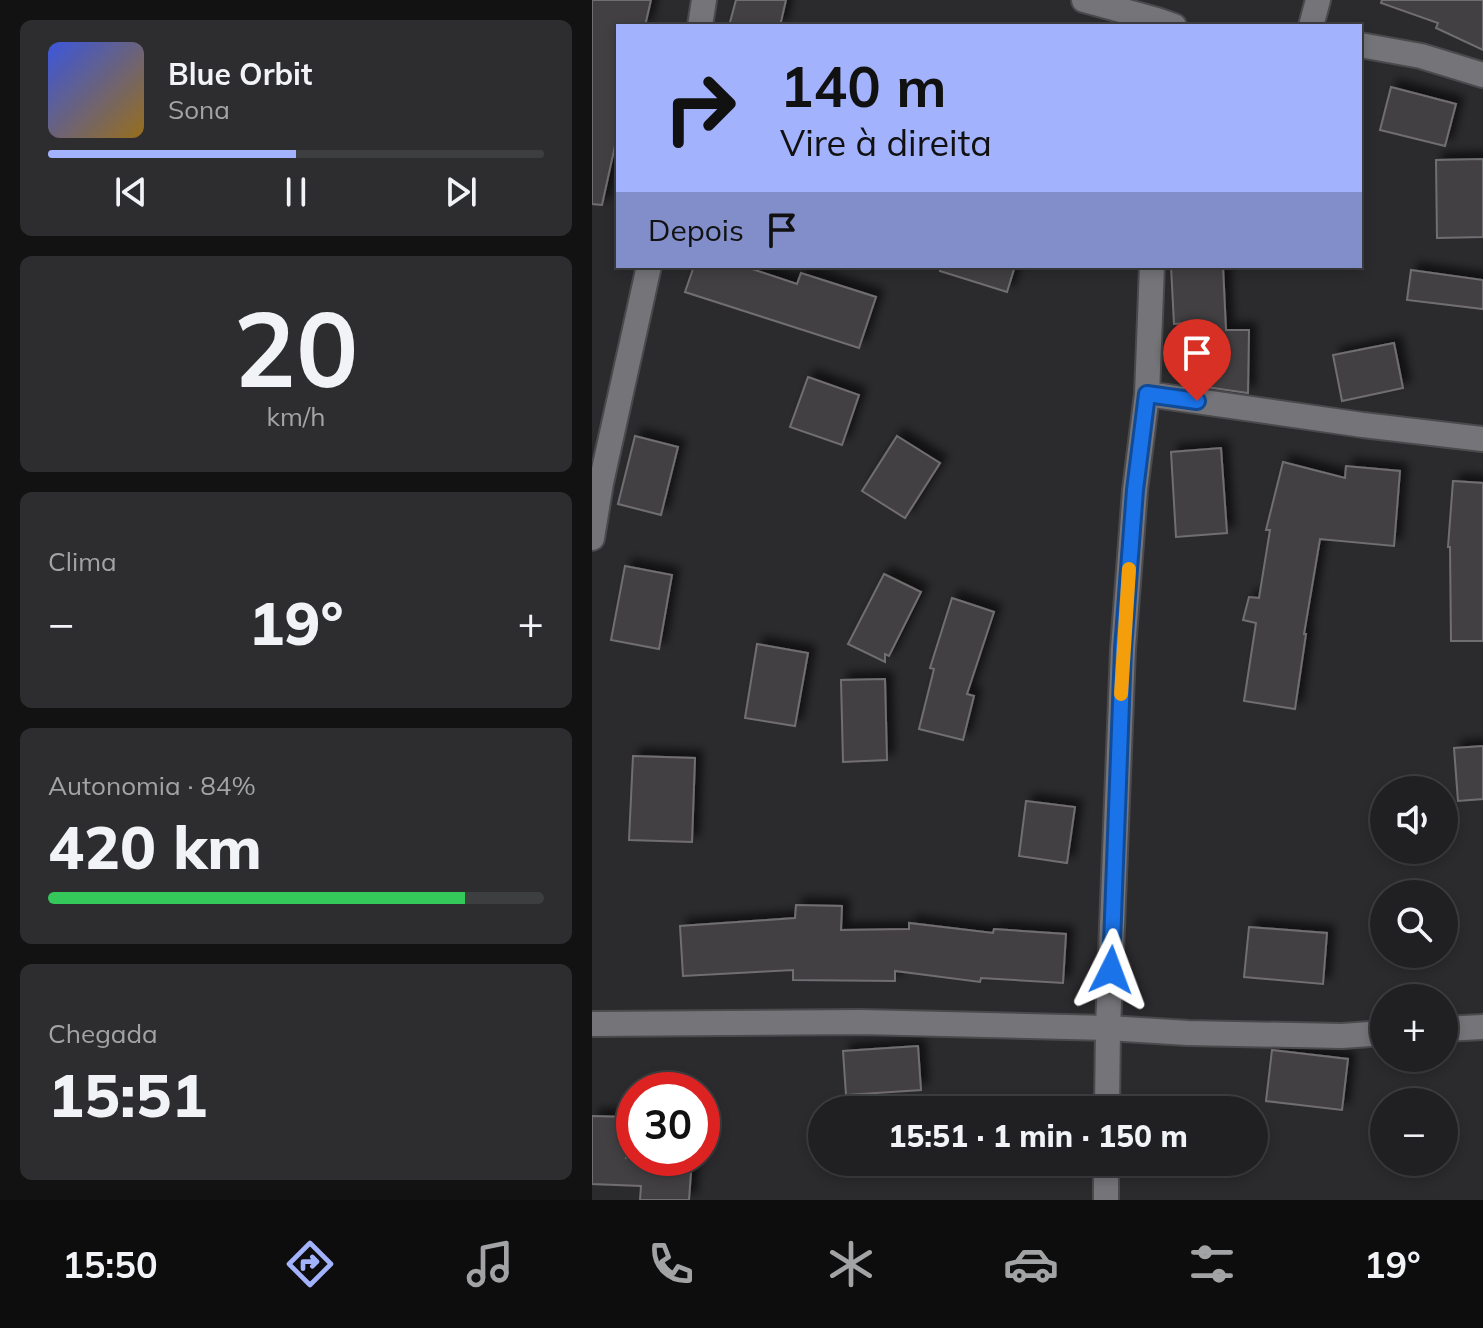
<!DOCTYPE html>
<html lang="pt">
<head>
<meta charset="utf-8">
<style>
  :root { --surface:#202022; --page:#2d2d2f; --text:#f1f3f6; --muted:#a2a3a5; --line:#3d3e40; --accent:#a2b2fd }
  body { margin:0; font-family:Mulish,sans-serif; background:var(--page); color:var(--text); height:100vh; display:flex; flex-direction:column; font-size:30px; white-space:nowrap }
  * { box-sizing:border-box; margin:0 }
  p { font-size:26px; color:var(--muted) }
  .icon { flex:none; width:44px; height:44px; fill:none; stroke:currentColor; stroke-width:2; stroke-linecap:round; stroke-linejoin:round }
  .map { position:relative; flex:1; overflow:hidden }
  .side { display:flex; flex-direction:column; gap:20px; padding:20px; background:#121213; width:592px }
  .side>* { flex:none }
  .hud { position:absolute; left:24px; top:24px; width:746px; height:244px; border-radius:0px; box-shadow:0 4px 12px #0003,0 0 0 2px var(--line); background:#a2b2fd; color:#111; overflow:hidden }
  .controls { position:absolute; left:778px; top:776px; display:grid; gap:16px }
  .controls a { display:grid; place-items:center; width:88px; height:88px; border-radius:50%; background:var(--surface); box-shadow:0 4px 12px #0003,0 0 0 2px var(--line); font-size:40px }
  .speed { position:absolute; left:24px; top:1072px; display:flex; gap:16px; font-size:40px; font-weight:700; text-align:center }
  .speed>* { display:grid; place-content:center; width:104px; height:104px; border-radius:50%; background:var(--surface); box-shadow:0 4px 12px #0003,0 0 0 2px var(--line); line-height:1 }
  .speed .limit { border:12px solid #d22; background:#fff; color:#111 }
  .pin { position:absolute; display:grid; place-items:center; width:68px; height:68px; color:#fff; margin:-82px -34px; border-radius:50% 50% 50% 0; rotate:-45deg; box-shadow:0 0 8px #0007 }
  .pin .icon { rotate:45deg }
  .me { position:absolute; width:88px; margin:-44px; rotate:3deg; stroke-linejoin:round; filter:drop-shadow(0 0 6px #0008) }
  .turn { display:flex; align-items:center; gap:28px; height:168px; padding:0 32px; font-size:36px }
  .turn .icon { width:104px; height:104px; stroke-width:2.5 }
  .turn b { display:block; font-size:56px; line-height:68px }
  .then { display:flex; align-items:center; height:76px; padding:0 32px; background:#0003; gap:16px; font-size:30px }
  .big { font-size:60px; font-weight:800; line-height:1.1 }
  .side .widget { flex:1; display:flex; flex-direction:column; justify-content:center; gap:12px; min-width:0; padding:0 28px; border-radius:12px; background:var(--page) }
  .side .dial { align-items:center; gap:0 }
  .dial b { font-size:104px; line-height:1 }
  .song { display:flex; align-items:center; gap:24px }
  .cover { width:96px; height:96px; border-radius:12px; background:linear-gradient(135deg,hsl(230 70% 55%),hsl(40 70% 35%)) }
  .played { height:8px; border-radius:4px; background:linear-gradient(90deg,var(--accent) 50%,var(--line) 50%) }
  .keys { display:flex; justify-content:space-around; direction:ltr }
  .heat { display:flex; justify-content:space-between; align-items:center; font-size:44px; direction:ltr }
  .charge { height:12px; border-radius:6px; background:linear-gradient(90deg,#34c759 84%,var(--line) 0) }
  .trip { position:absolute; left:216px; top:1096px; width:460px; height:80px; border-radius:40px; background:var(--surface); box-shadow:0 4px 12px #0003,0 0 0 2px var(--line); font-weight:800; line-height:80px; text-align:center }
  .tab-bar { display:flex; height:128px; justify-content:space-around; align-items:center; background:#0d0d0e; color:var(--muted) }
  .tab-bar .icon { width:56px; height:56px }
  .tab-bar .active { color:var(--accent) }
  .tab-bar b { font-size:36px; color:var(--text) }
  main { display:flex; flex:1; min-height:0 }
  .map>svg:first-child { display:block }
  .building { fill:#433f42; stroke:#716e71; stroke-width:2; filter:url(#shadow) }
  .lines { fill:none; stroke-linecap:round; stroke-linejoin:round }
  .minor-casing { stroke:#4a4a4d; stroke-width:28 }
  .minor { stroke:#757579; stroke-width:24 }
  .route-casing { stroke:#114b97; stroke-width:20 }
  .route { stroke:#1a73e8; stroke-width:14 }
  .slow { stroke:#f59e0b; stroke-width:14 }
</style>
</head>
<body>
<main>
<section class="side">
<div class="widget">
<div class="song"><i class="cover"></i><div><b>Blue Orbit</b><p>Sona</p></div></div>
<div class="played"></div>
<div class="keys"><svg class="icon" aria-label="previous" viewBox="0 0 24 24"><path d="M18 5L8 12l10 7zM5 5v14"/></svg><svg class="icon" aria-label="pause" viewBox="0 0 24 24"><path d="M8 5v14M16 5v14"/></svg><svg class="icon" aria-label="next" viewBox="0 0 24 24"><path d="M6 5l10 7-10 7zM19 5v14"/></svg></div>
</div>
<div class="widget dial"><b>20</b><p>km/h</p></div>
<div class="widget"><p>Clima</p>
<div class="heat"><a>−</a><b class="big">19°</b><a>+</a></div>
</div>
<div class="widget"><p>Autonomia · 84%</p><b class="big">420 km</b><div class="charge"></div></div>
<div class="widget"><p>Chegada</p><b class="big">15:51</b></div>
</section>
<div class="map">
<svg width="891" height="1200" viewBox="0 0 891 1200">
  <defs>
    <filter id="shadow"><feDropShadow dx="7" dy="-7" stdDeviation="4" flood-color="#0009"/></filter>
  </defs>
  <rect width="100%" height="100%" fill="#2b2b2e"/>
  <!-- building -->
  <g class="building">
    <path d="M 0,0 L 59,0 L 53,26 L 26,26 L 26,132 L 10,205 L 0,204 Z"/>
    <path d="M 144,0 L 194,0 L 188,26 L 137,26 Z"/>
    <path d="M 790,0 L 891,0 L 891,50 L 844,28 L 846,23 L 789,3 Z"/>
    <path d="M 799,87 L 864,104 L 853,146 L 788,130 Z"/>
    <path d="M 891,159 L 891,237 L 845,238 L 844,160 Z"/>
    <path d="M 102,266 L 151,266 L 205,284 L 209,273 L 284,297 L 267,348 L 93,292 Z"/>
    <path d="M 349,266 L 423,266 L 415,292 L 348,271 Z"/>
    <path d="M 579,266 L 631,266 L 634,330 L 657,330 L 656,393 L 607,386 L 608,322 L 582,324 Z"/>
    <path d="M 819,270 L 891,280 L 891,309 L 815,300 Z"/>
    <path d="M 802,343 L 811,388 L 750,401 L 741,355 Z"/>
    <path d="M 216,377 L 267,395 L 250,445 L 198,427 Z"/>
    <path d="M 43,436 L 86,447 L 69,515 L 26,504 Z"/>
    <path d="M 305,436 L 348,463 L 313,518 L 270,491 Z"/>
    <path d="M 629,448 L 635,533 L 584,537 L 579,452 Z"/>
    <path d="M 691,462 L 753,478 L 754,466 L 808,471 L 802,546 L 728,539 L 712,634 L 714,634 L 703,709 L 652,701 L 664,623 L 651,620 L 657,597 L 667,598 L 678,530 L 674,530 Z"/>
    <path d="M 861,481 L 891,483 L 891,641 L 859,641 L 858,547 L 856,547 Z"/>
    <path d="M 33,566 L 80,575 L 67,649 L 19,640 Z"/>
    <path d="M 292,574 L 329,592 L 297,656 L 293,654 L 293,662 L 256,644 Z"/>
    <path d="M 360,598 L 402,612 L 375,694 L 382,696 L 371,740 L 327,729 L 342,669 L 338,668 Z"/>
    <path d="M 165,644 L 216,653 L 203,726 L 153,718 Z"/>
    <path d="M 293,679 L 295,760 L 251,762 L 249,680 Z"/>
    <path d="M 891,746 L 891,799 L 866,801 L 862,748 Z"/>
    <path d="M 41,756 L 103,758 L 100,842 L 37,840 Z"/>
    <path d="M 434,801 L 483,807 L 475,863 L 427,856 Z"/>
    <path d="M 204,905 L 250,906 L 249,930 L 317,929 L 317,923 L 401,933 L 402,929 L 474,934 L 471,983 L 389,978 L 388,982 L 303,971 L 303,981 L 201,980 L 201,970 L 91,976 L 88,926 L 203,918 Z"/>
    <path d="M 657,927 L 735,933 L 731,984 L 652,977 Z"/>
    <path d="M 326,1046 L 329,1090 L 254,1095 L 251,1051 Z"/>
    <path d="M 680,1050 L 756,1059 L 750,1110 L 674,1101 Z"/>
    <path d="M 0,1116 L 35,1117 L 34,1158 L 100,1158 L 97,1200 L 48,1200 L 49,1186 L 0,1184 Z"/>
  </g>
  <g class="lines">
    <defs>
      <g id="minor">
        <path d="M 492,0 L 565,20 L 582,26"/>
        <path d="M 108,26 L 112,0"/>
        <path d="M 719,26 L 726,0"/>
        <path d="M 768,45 L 829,56 L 891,75"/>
        <path d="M 555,394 L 771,425 L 891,439"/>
        <path d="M 0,538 L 9,483 L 57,266"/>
        <path d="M 0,1024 L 269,1022 L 516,1028 L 596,1033 L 750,1036 L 792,1033"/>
        <path d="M 852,1029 L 891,1027"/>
        <path d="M 515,1110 L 516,1028 L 531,649 L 543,490 L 555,394 L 560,266"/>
        <path d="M 514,1200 L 514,1162"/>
      </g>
    </defs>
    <!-- minor casing -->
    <use href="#minor" class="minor-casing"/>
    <!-- minor -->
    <use href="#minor" class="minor"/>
  </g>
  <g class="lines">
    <defs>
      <path id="route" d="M 519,970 L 531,649 L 543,490 L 555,394 L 605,401"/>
    </defs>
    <!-- route casing -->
    <use href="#route" class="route-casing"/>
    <!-- route -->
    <use href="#route" class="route"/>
    <!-- slow -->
    <path class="slow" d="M 529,694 L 537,569"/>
  </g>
</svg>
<div class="controls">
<a><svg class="icon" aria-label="sound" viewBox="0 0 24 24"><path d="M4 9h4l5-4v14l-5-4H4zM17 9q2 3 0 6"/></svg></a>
<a><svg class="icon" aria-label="search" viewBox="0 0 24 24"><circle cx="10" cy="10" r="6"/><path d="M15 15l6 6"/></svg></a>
<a>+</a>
<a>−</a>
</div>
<div class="speed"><div class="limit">30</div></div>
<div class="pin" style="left:605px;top:401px;background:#d93025"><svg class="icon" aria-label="arrive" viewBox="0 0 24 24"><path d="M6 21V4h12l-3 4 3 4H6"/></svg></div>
<svg class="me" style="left:519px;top:970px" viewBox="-20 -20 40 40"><path d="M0-17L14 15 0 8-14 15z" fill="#1a73e8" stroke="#fff" stroke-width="4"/></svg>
<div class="trip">15:51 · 1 min · 150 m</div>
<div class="hud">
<div class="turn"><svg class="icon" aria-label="right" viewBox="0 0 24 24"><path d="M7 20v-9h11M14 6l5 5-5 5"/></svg><div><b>140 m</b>Vire à direita</div></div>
<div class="then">Depois<svg class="icon" aria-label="arrive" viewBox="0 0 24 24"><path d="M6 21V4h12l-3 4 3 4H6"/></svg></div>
</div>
</div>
</main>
<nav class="tab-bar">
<b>15:50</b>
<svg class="icon active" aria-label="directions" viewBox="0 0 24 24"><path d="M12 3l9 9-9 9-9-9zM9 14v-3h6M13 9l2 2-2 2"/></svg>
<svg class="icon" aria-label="music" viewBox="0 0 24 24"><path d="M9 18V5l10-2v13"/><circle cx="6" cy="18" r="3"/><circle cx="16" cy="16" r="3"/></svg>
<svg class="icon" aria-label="phone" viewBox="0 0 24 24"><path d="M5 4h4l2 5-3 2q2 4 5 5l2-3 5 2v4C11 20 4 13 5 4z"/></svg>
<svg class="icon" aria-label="climate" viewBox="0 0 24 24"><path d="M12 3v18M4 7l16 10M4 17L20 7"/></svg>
<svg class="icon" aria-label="car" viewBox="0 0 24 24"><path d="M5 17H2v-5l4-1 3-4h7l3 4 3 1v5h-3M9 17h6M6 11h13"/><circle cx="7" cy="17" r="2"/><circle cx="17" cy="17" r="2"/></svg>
<svg class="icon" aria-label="filters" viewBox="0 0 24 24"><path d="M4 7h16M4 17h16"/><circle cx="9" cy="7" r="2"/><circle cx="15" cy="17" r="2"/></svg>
<b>19°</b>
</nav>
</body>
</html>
